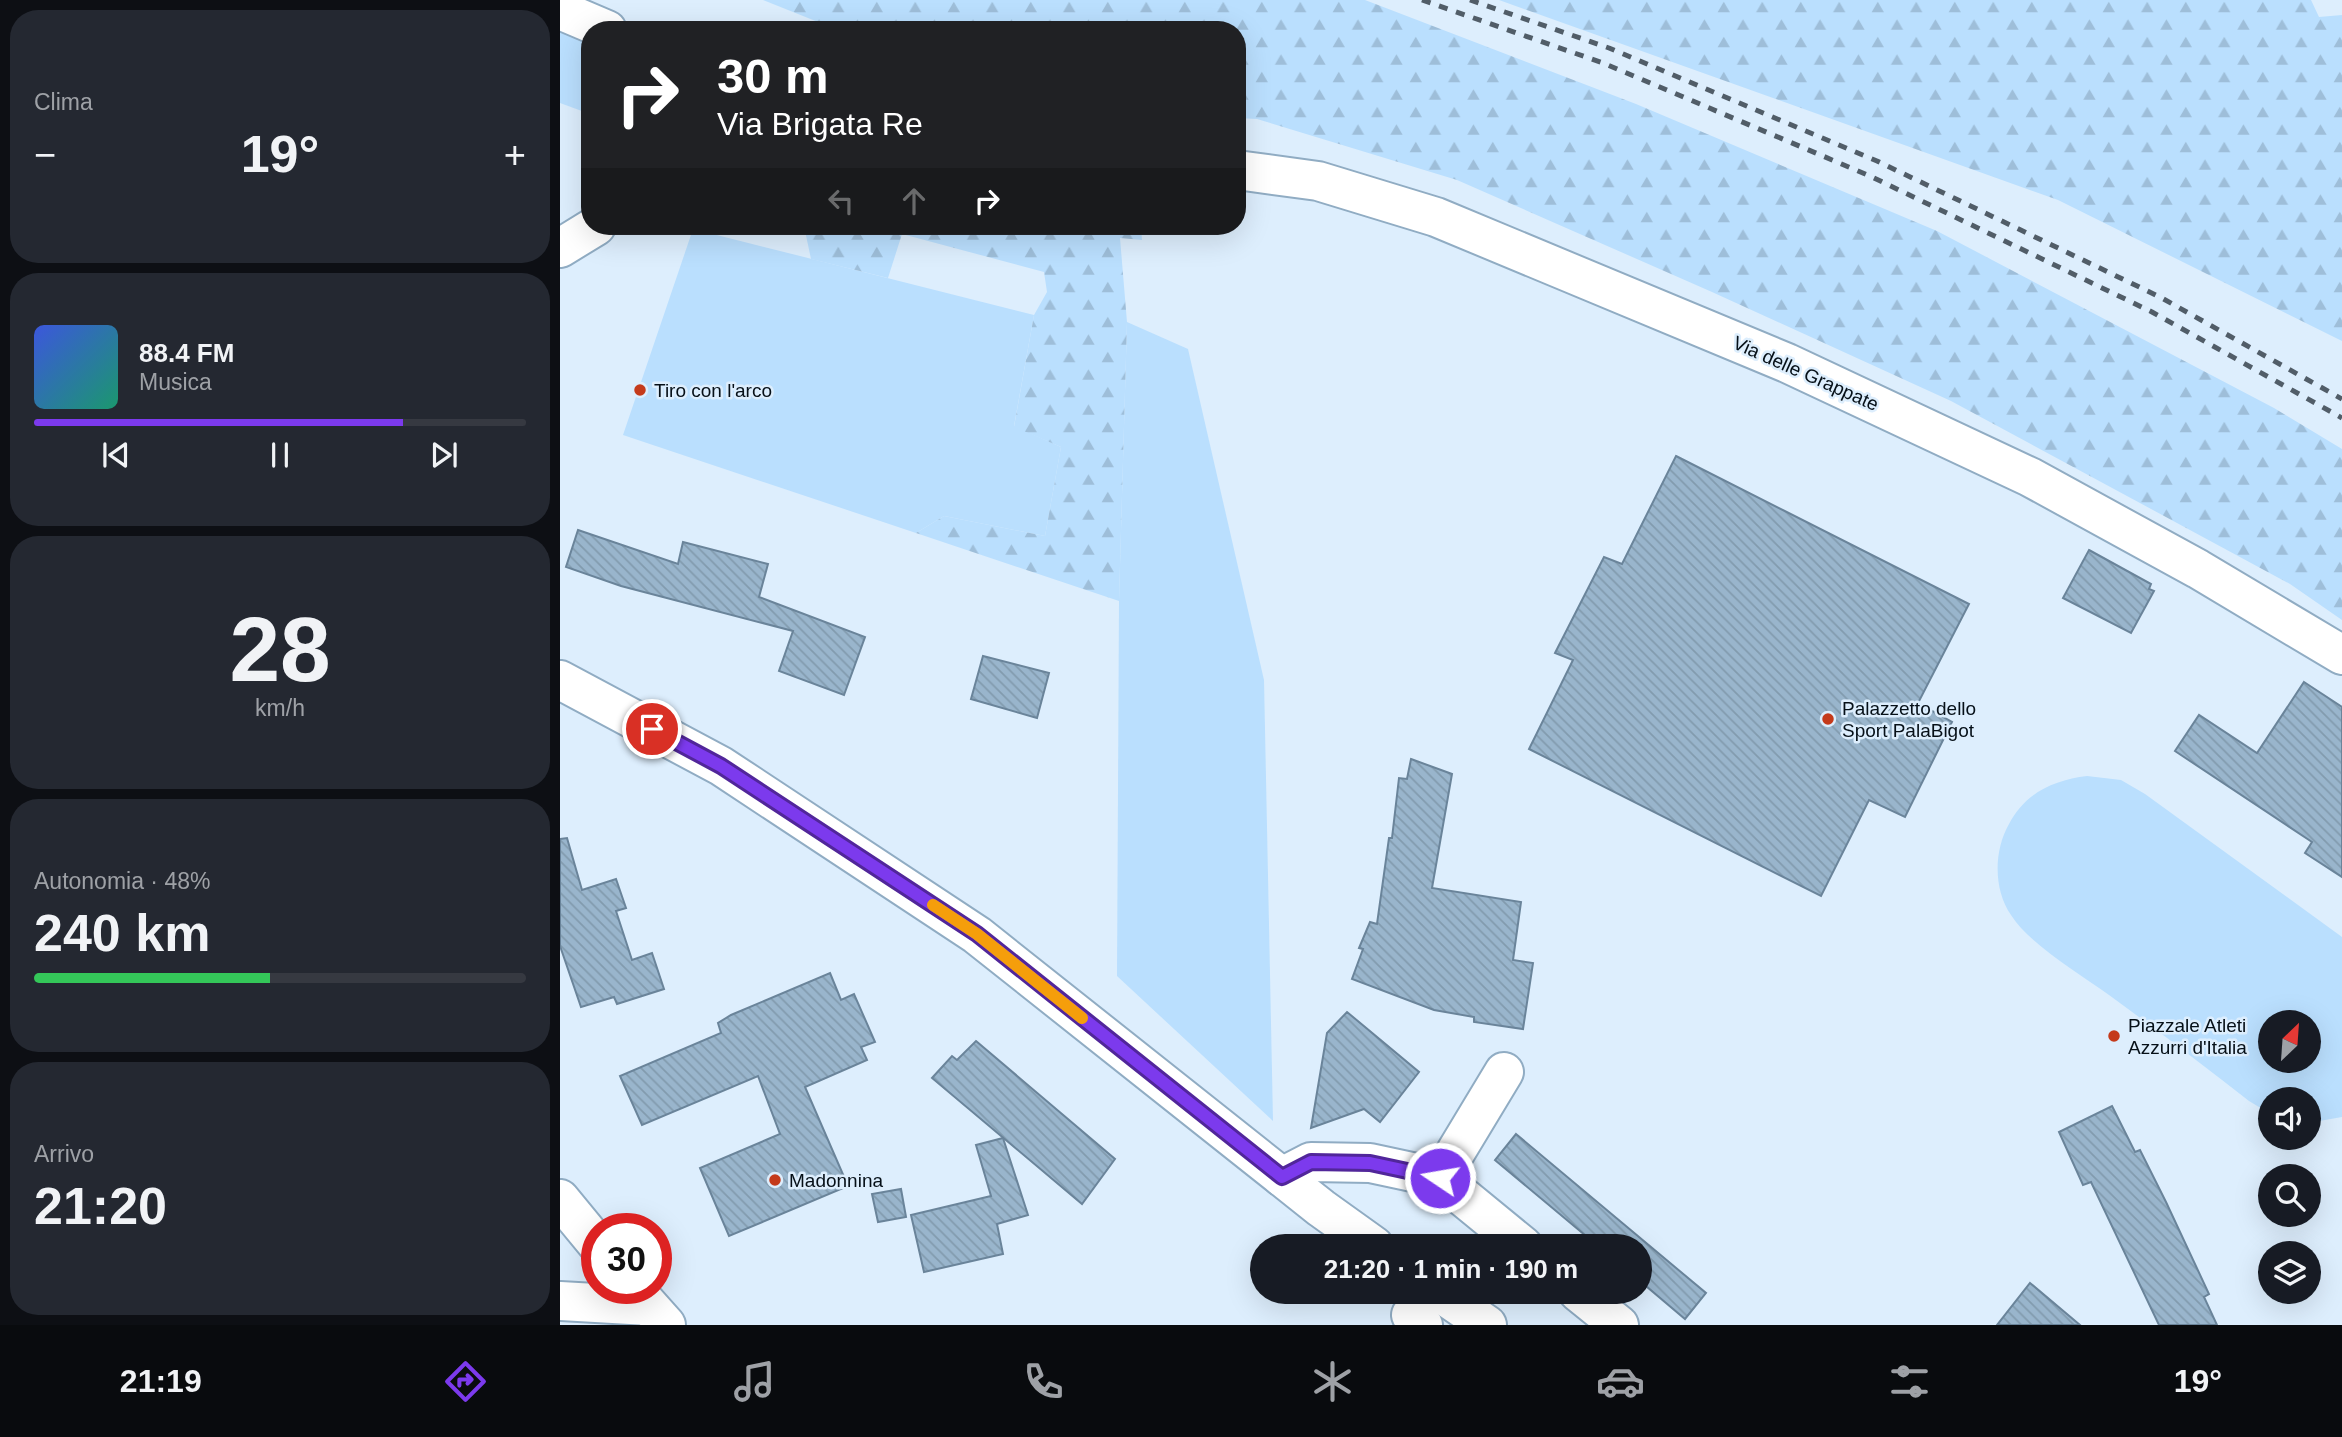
<!DOCTYPE html>
<html lang="it">
<head>
<meta charset="utf-8">
<style>
  :root { --surface:#171b24; --page:#242831; --text:#f1f3f6; --muted:#9ea1a6; --line:#363941; --accent:#7c3aed }
  body { margin:0; font-family:Helvetica,sans-serif; background:var(--page); color:var(--text); height:100vh; display:flex; flex-direction:column; font-size:26px; white-space:nowrap }
  * { box-sizing:border-box; margin:0 }
  p { font-size:23px; color:var(--muted) }
  .icon { flex:none; width:38px; height:38px; fill:none; stroke:currentColor; stroke-width:2; stroke-linecap:round; stroke-linejoin:round }
  .map { position:relative; flex:1; overflow:hidden }
  .details { display:flex; flex-direction:column; gap:10px; padding:10px; background:#0d0f14; width:560px }
  .details>* { flex:none }
  .top-card { position:absolute; left:21px; top:21px; width:665px; height:214px; border-radius:28px; box-shadow:0 7px 28px #0002; background:#202124; color:#fff; overflow:hidden }
  .needle { width:46px; rotate:25deg }
  .tools { position:absolute; left:1698px; top:1010px; display:grid; gap:14px }
  .tools a { display:grid; place-items:center; width:63px; height:63px; border-radius:50%; background:var(--surface); box-shadow:0 7px 28px #0002; font-size:35px }
  .speed { position:absolute; left:21px; top:1213px; display:flex; gap:14px; font-size:35px; font-weight:700; text-align:center }
  .speed>* { display:grid; place-content:center; width:91px; height:91px; border-radius:50%; background:var(--surface); box-shadow:0 7px 28px #0002; line-height:1 }
  .speed .limit { border:10px solid #d22; background:#fff; color:#111 }
  .pin { position:absolute; display:grid; place-items:center; width:60px; height:60px; color:#fff; margin:-30px; border:4px solid #fff; border-radius:50%; box-shadow:0 2px 7px #0007 }
  .me { position:absolute; width:77px; margin:-38px; rotate:282deg; stroke-linejoin:round; filter:drop-shadow(0 0 5px #0008) }
  .turn { display:flex; align-items:center; gap:24px; height:147px; padding:0 21px; font-size:32px }
  .turn .icon { width:91px; height:91px; stroke-width:2.5 }
  .turn b { display:block; font-size:49px; line-height:60px }
  .lanes { display:flex; align-items:center; height:66px; padding:0 21px; background:#0003; justify-content:center; gap:35px; direction:ltr }
  .lanes .off { opacity:.35 }
  .big { font-size:52px; font-weight:700; line-height:1.1 }
  .details .tile { flex:1; display:flex; flex-direction:column; justify-content:center; gap:10px; min-width:0; padding:0 24px; border-radius:28px; background:var(--page) }
  .details .dial { align-items:center; gap:0 }
  .dial b { font-size:91px; line-height:1 }
  .song { display:flex; align-items:center; gap:21px }
  .cover { width:84px; height:84px; border-radius:10px; background:linear-gradient(135deg,hsl(230 70% 55%),hsl(160 70% 35%)) }
  .played { height:7px; border-radius:4px; background:linear-gradient(90deg,var(--accent) 75%,var(--line) 75%) }
  .keys { display:flex; justify-content:space-around; direction:ltr }
  .heat { display:flex; justify-content:space-between; align-items:center; font-size:38px; direction:ltr }
  .charge { height:10px; border-radius:5px; background:linear-gradient(90deg,#34c759 48%,var(--line) 0) }
  .trip { position:absolute; left:690px; top:1234px; width:402px; height:70px; border-radius:35px; background:var(--surface); box-shadow:0 7px 28px #0002; font-weight:700; line-height:70px; text-align:center }
  .tabs { display:flex; height:112px; justify-content:space-around; align-items:center; background:#090b0e; color:var(--muted) }
  .tabs .icon { width:49px; height:49px }
  .tabs .on { color:var(--accent) }
  .tabs b { font-size:32px; color:var(--text) }
  main { display:flex; flex:1; min-height:0 }
  .map>svg:first-child { display:block }
  .green { fill:#badffe; fill-rule:evenodd }
  .forest { fill:url(#forest-firs) }
  .building { fill:url(#building-back-hatch); stroke:#6a849a; stroke-width:2 }
  .lines { fill:none; stroke-linecap:round; stroke-linejoin:round }
  .minor-casing { stroke:#90acc3; stroke-width:42 }
  .major-casing { stroke:#90acc3; stroke-width:42 }
  .minor { stroke:#fff; stroke-width:38 }
  .major { stroke:#fff; stroke-width:38 }
  .rail { stroke:#515d68; stroke-width:5; stroke-dasharray:9 9; stroke-linecap:butt }
  .route-casing { stroke:#51269a; stroke-width:18 }
  .route { stroke:#7c3aed; stroke-width:12 }
  .slow { stroke:#f59e0b; stroke-width:12 }
  .poi-dot { fill:#c43a1b; stroke:#ddeefd; stroke-width:2.5 }
  .labels { text-anchor:middle; stroke-width:5; stroke-linejoin:round; paint-order:stroke }
  .street-label { font-size:19px; fill:#061018; stroke:#ddeefd }
  .poi-label { font-size:19px; fill:#061018; stroke:#ddeefd; text-anchor:start }
</style>
</head>
<body>
<main>
<section class="details">
<div class="tile"><p>Clima</p>
<div class="heat"><a>−</a><b class="big">19°</b><a>+</a></div>
</div>
<div class="tile">
<div class="song"><i class="cover"></i><div><b>88.4 FM</b><p>Musica</p></div></div>
<div class="played"></div>
<div class="keys"><svg class="icon" aria-label="previous" viewBox="0 0 24 24"><path d="M18 5L8 12l10 7zM5 5v14"/></svg><svg class="icon" aria-label="pause" viewBox="0 0 24 24"><path d="M8 5v14M16 5v14"/></svg><svg class="icon" aria-label="next" viewBox="0 0 24 24"><path d="M6 5l10 7-10 7zM19 5v14"/></svg></div>
</div>
<div class="tile dial"><b>28</b><p>km/h</p></div>
<div class="tile"><p>Autonomia · 48%</p><b class="big">240 km</b><div class="charge"></div></div>
<div class="tile"><p>Arrivo</p><b class="big">21:20</b></div>
</section>
<div class="map">
<svg width="1782" height="1325" viewBox="0 0 1782 1325">
  <defs>
    <pattern id="forest-firs" width="22" height="20" patternUnits="userSpaceOnUse" patternTransform="scale(1.75)"><rect width="22" height="20" fill="#badffe"/><path d="M5 1l3.5 6h-7zM16 11l3.5 6h-7z" fill="#9ebed9"/></pattern>
    <pattern id="building-back-hatch" width="6" height="6" patternUnits="userSpaceOnUse" patternTransform="scale(1.75)"><rect width="6" height="6" fill="#99b5cc"/><path d="M-1 5l2 2M0 0l6 6M5-1l2 2" fill="none" stroke="#829bae"/></pattern>
  </defs>
  <rect width="100%" height="100%" fill="#ddeefd"/>
  <!-- green -->
  <g class="green">
    <path d="M 0,27 L 30,40 L 30,114 L 0,103 Z"/>
    <path d="M 133,229 L 474,315 L 454,426 L 501,447 L 485,536 L 384,516 L 356,533 L 63,435 Z"/>
    <path d="M 567,322 L 628,349 L 704,680 L 713,1121 L 557,976 L 559,601 Z"/>
    <path d="M 1527,776 L 1561,780 L 1585,794 L 1782,937 L 1782,1117 L 1748,1123 L 1748,1099 L 1710,1099 L 1709,1113 L 1689,1101 C 1643,1065 1597,1030 1549,995 C 1520,974 1470,945 1451,915 C 1433,889 1434,850 1449,824 C 1465,793 1494,780 1527,776 ZM 1710,1022 L 1748,1022 L 1748,1060 L 1710,1060 Z"/>
  </g>
  <!-- forest -->
  <g class="forest">
    <path d="M 203,0 L 805,0 L 1076,104 L 1377,231 L 1714,408 L 1782,449 L 1782,620 L 1730,584 L 1391,401 L 1152,292 L 897,180 L 697,119 L 677,118 L 677,30 L 278,30 Z"/>
    <path d="M 939,0 L 1751,0 L 1759,17 L 1782,15 L 1782,341 L 1498,200 Z"/>
    <path d="M 244,226 L 581,226 L 582,240 L 560,238 L 567,322 L 559,601 L 356,533 L 384,516 L 485,536 L 501,447 L 454,427 L 474,315 L 487,292 L 484,272 L 342,234 L 328,278 L 251,259 Z"/>
  </g>
  <!-- building -->
  <g class="building">
    <path d="M 1116,456 L 1409,604 L 1358,703 L 1392,722 L 1345,817 L 1309,800 L 1261,896 L 969,749 L 1013,660 L 995,653 L 1044,557 L 1062,564 Z"/>
    <path d="M 18,530 L 118,564 L 123,542 L 208,564 L 199,597 L 305,637 L 284,695 L 219,671 L 233,631 L 61,586 L 6,567 Z"/>
    <path d="M 1529,550 L 1591,584 L 1589,589 L 1594,591 L 1571,633 L 1503,598 Z"/>
    <path d="M 423,656 L 489,673 L 477,718 L 411,699 Z"/>
    <path d="M 1744,682 L 1782,707 L 1782,877 L 1745,853 L 1752,842 L 1615,751 L 1639,715 L 1697,753 Z"/>
    <path d="M 851,759 L 892,774 L 872,888 L 961,902 L 953,960 L 973,963 L 963,1029 L 914,1022 L 914,1017 L 874,1010 L 792,979 L 803,949 L 799,948 L 810,922 L 817,924 L 829,838 L 832,838 L 839,778 L 847,779 Z"/>
    <path d="M 7,838 L 22,890 L 56,879 L 66,908 L 56,911 L 72,960 L 92,953 L 104,989 L 57,1004 L 54,997 L 21,1007 L 0,946 L 0,839 Z"/>
    <path d="M 270,973 L 281,1000 L 294,994 L 315,1042 L 301,1047 L 307,1060 L 245,1087 L 288,1186 L 169,1236 L 140,1168 L 220,1134 L 198,1076 L 82,1125 L 60,1076 L 161,1033 L 158,1023 L 171,1015 Z"/>
    <path d="M 787,1012 L 859,1072 L 820,1122 L 804,1109 L 751,1128 L 767,1033 Z"/>
    <path d="M 416,1041 L 555,1159 L 522,1204 L 372,1078 L 392,1056 L 397,1060 Z"/>
    <path d="M 1552,1106 L 1575,1152 L 1580,1150 L 1606,1202 L 1649,1294 L 1644,1297 L 1657,1325 L 1599,1325 L 1531,1182 L 1523,1185 L 1499,1132 Z"/>
    <path d="M 956,1134 L 1146,1293 L 1125,1319 L 1080,1281 L 1080,1246 L 1038,1246 L 935,1160 Z"/>
    <path d="M 443,1138 L 468,1215 L 437,1224 L 443,1254 L 364,1272 L 351,1215 L 431,1196 L 416,1145 Z"/>
    <path d="M 341,1189 L 346,1217 L 318,1222 L 312,1194 Z"/>
    <path d="M 1470,1283 L 1520,1325 L 1437,1325 Z"/>
  </g>
  <g class="lines">
    <defs>
      <g id="minor">
        <path d="M 0,10 L 47,30"/>
        <path d="M 677,170 L 758,181 L 876,217 L 1227,363 L 1470,477 L 1638,569 L 1782,655"/>
        <path d="M 0,248 L 36,226"/>
        <path d="M 944,1072 L 880,1178 L 963,1246"/>
        <path d="M 722,1177 L 751,1162 L 810,1163 L 880,1178"/>
        <path d="M 1018,1292 L 1059,1325"/>
        <path d="M 0,1301 L 88,1306"/>
        <path d="M 851,1315 L 863,1325"/>
      </g>
      <g id="major">
        <path d="M 0,680 L 161,766 L 417,935 L 761,1208 L 814,1246"/>
        <path d="M 0,1199 L 37,1244"/>
        <path d="M 73,1288 L 106,1325"/>
        <path d="M 879,1292 L 927,1325"/>
      </g>
    </defs>
    <!-- minor casing -->
    <use href="#minor" class="minor-casing"/>
    <!-- major casing -->
    <use href="#major" class="major-casing"/>
    <!-- minor -->
    <use href="#minor" class="minor"/>
    <!-- major -->
    <use href="#major" class="major"/>
    <!-- rail -->
    <g class="rail">
      <path d="M 862,0 L 1043,63 L 1310,176 L 1592,312 L 1782,418"/>
      <path d="M 910,0 L 1049,48 L 1317,161 L 1600,297 L 1782,399"/>
    </g>
  </g>
  <g class="lines">
    <defs>
      <path id="route" d="M 92,729 L 161,766 L 417,934 L 722,1177 L 751,1162 L 810,1163 L 880,1178"/>
    </defs>
    <!-- route casing -->
    <use href="#route" class="route-casing"/>
    <!-- route -->
    <use href="#route" class="route"/>
    <!-- slow -->
    <path class="slow" d="M 373,905 L 417,934 L 522,1018"/>
  </g>
  <!-- markers -->
  <g class="poi-dot">
    <circle cx="80" cy="390" r="7"/>
    <circle cx="1268" cy="719" r="7"/>
    <circle cx="1554" cy="1036" r="7"/>
    <circle cx="215" cy="1180" r="7"/>
  </g>
  <g class="labels">
    <!-- street labels -->
    <g class="street-label">
      <text transform="translate(1246 373) rotate(24)" y="7">Via delle Grappate</text>
    </g>
    <!-- poi labels -->
    <g class="poi-label">
      <text x="94" y="397">Tiro con l'arco</text>
      <text x="1282" y="715">Palazzetto dello<tspan x="1282" dy="22">Sport PalaBigot</tspan></text>
      <text x="1568" y="1032">Piazzale Atleti<tspan x="1568" dy="22">Azzurri d'Italia</tspan></text>
      <text x="229" y="1187">Madonnina</text>
    </g>
  </g>
</svg>
<div class="tools">
<a><svg class="needle" viewBox="-14 -14 28 28"><path d="M0-13l5 13h-10z" fill="#e53935"/><path d="M0 13l5-13h-10z" fill="#9ea1a6"/></svg></a>
<a><svg class="icon" aria-label="sound" viewBox="0 0 24 24"><path d="M4 9h4l5-4v14l-5-4H4zM17 9q2 3 0 6"/></svg></a>
<a><svg class="icon" aria-label="search" viewBox="0 0 24 24"><circle cx="10" cy="10" r="6"/><path d="M15 15l6 6"/></svg></a>
<a><svg class="icon" aria-label="layers" viewBox="0 0 24 24"><path d="M12 4l9 5-9 5-9-5zM3 14l9 5 9-5"/></svg></a>
</div>
<div class="speed"><div class="limit">30</div></div>
<div class="pin" style="left:92px;top:729px;background:#d93025"><svg class="icon" aria-label="arrive" viewBox="0 0 24 24"><path d="M6 21V4h12l-3 4 3 4H6"/></svg></div>
<svg class="me" style="left:880px;top:1178px" viewBox="-20 -20 40 40"><circle r="17" fill="#7c3aed" stroke="#fff" stroke-width="3"/><path d="M0-11L8 9 0 5-8 9z" fill="#fff"/></svg>
<div class="trip">21:20 · 1 min · 190 m</div>
<div class="top-card">
<div class="turn"><svg class="icon" aria-label="right" viewBox="0 0 24 24"><path d="M7 20v-9h11M14 6l5 5-5 5"/></svg><div><b>30 m</b>Via Brigata Re</div></div>
<div class="lanes"><svg class="icon off" aria-label="left" viewBox="0 0 24 24"><path d="M17 20v-9H6M10 6l-5 5 5 5"/></svg><svg class="icon off" aria-label="ahead" viewBox="0 0 24 24"><path d="M12 20V5M6 11l6-6 6 6"/></svg><svg class="icon" aria-label="right" viewBox="0 0 24 24"><path d="M7 20v-9h11M14 6l5 5-5 5"/></svg></div>
</div>
</div>
</main>
<nav class="tabs">
<b>21:19</b>
<svg class="icon on" aria-label="directions" viewBox="0 0 24 24"><path d="M12 3l9 9-9 9-9-9zM9 14v-3h6M13 9l2 2-2 2"/></svg>
<svg class="icon" aria-label="music" viewBox="0 0 24 24"><path d="M9 18V5l10-2v13"/><circle cx="6" cy="18" r="3"/><circle cx="16" cy="16" r="3"/></svg>
<svg class="icon" aria-label="phone" viewBox="0 0 24 24"><path d="M5 4h4l2 5-3 2q2 4 5 5l2-3 5 2v4C11 20 4 13 5 4z"/></svg>
<svg class="icon" aria-label="climate" viewBox="0 0 24 24"><path d="M12 3v18M4 7l16 10M4 17L20 7"/></svg>
<svg class="icon" aria-label="car" viewBox="0 0 24 24"><path d="M5 17H2v-5l4-1 3-4h7l3 4 3 1v5h-3M9 17h6M6 11h13"/><circle cx="7" cy="17" r="2"/><circle cx="17" cy="17" r="2"/></svg>
<svg class="icon" aria-label="filters" viewBox="0 0 24 24"><path d="M4 7h16M4 17h16"/><circle cx="9" cy="7" r="2"/><circle cx="15" cy="17" r="2"/></svg>
<b>19°</b>
</nav>
</body>
</html>
